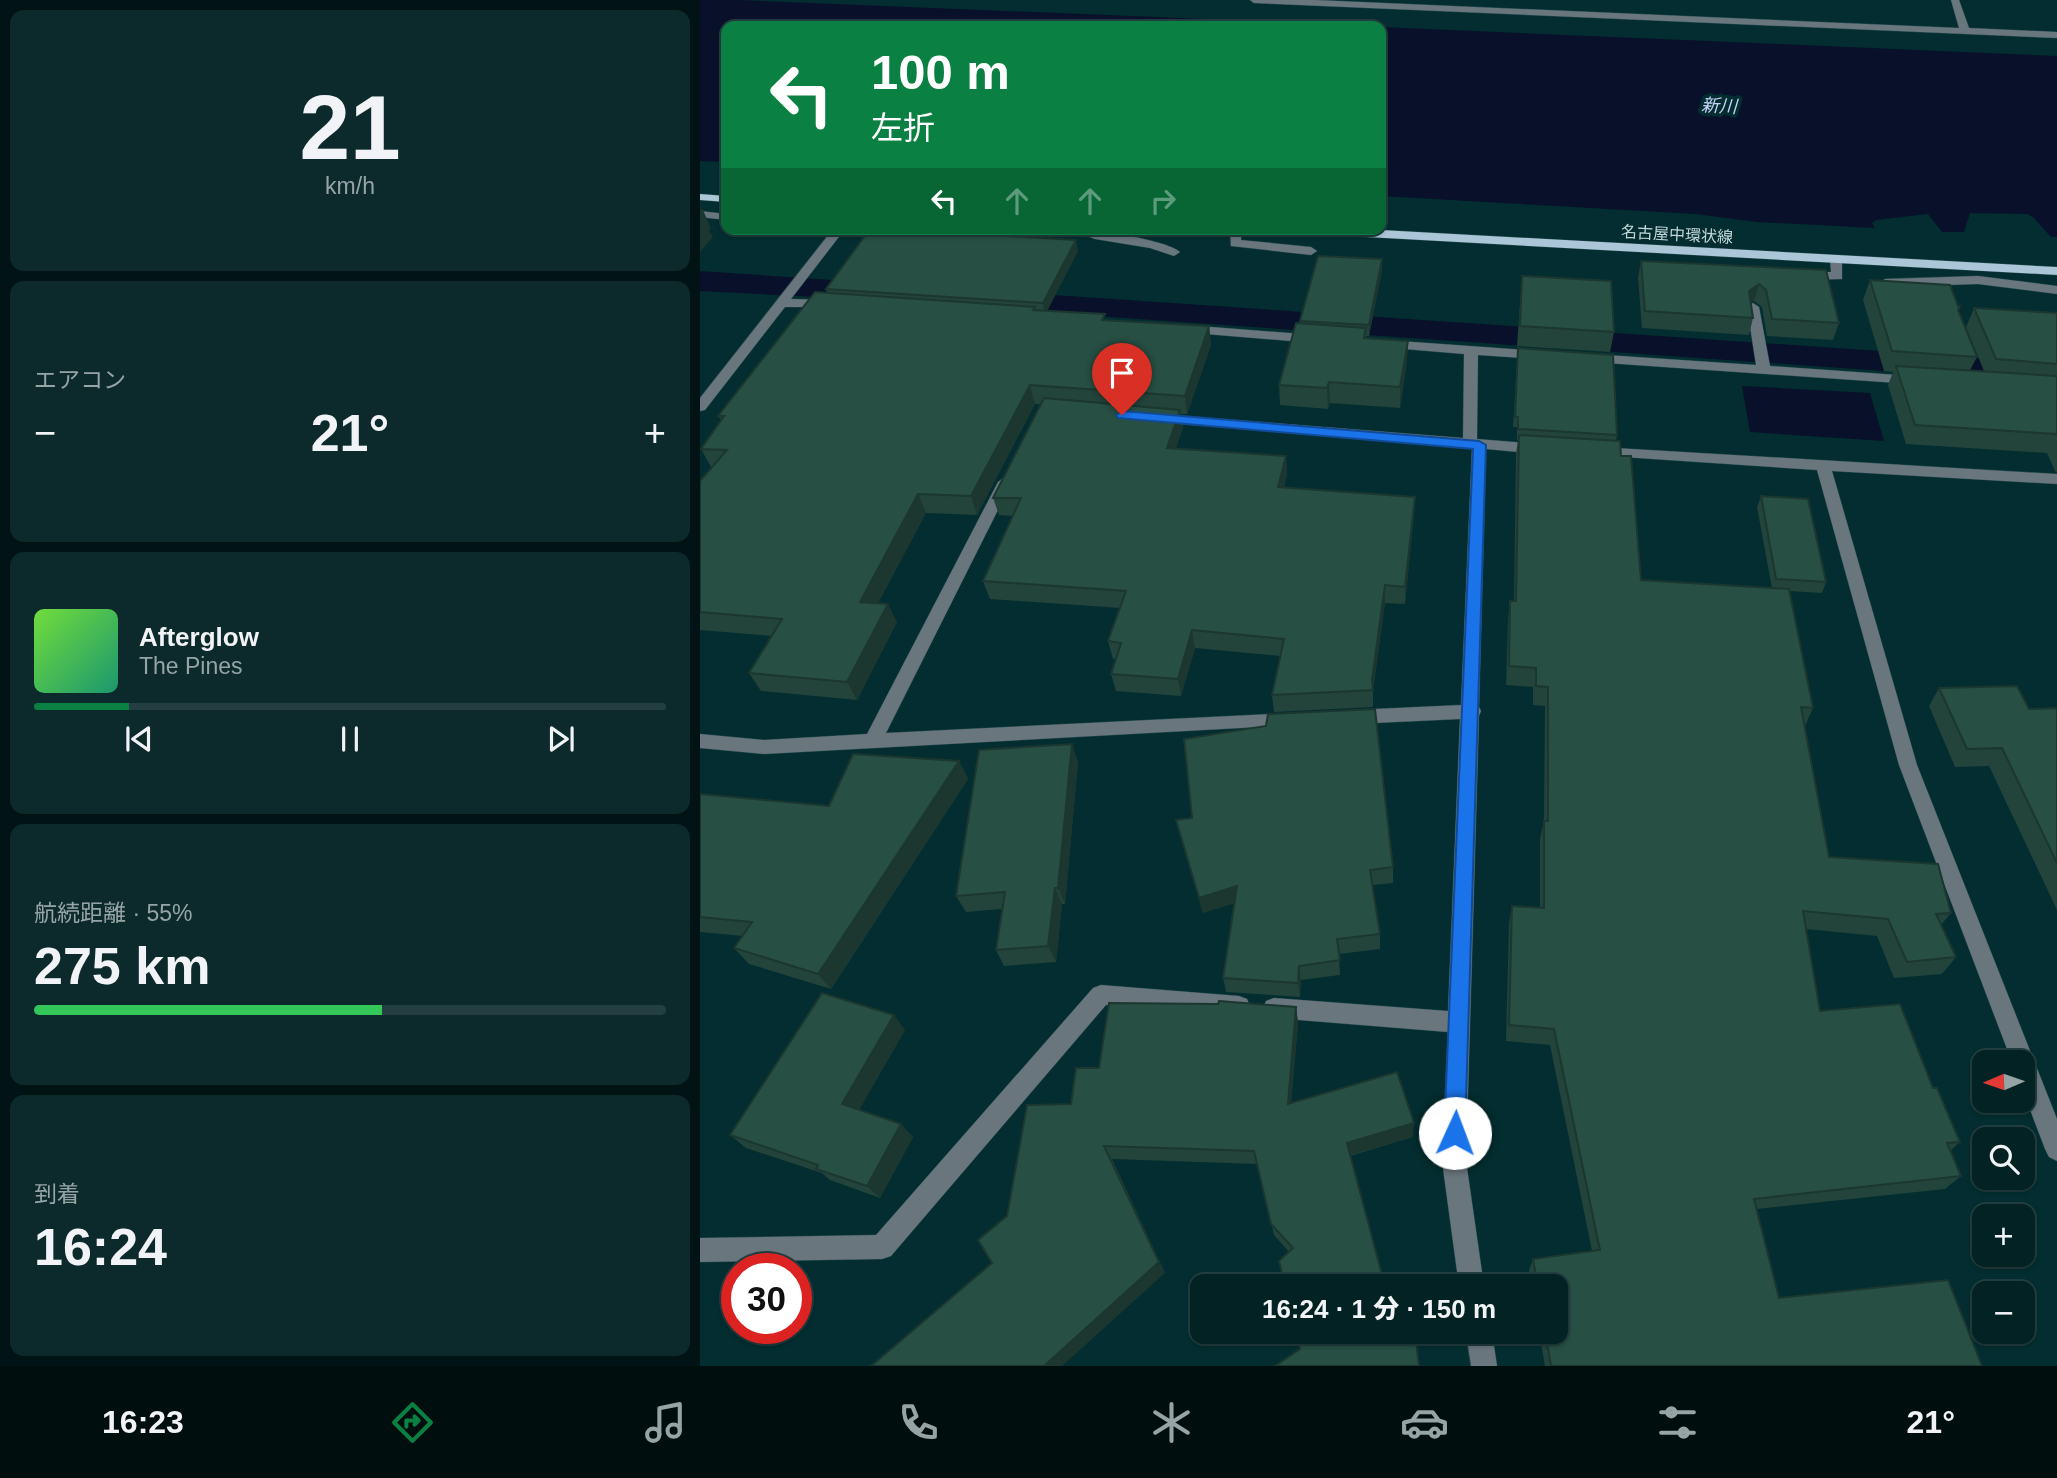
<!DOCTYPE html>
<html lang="ja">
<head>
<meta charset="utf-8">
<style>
  :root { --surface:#022224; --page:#0c2a2c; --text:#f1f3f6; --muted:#96a4a6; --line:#233f41; --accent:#0b8043 }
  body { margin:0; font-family:Arial,"Noto Sans JP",sans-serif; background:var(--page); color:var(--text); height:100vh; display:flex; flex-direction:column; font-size:26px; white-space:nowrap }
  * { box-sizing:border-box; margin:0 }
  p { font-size:23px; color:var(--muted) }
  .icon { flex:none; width:38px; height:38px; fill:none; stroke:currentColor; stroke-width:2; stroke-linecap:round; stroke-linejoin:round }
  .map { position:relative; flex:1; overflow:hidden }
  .sheet { display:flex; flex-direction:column; gap:10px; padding:10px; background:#011314; width:700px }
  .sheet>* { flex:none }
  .banner { position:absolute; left:21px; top:21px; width:665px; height:214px; border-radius:14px; box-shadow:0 2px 5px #0004,0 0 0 2px var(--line); background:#0b8043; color:#fff; overflow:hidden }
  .needle { width:46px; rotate:268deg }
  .controls { position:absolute; left:1272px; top:1050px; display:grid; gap:14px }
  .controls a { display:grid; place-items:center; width:63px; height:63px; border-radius:14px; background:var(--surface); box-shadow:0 2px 5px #0004,0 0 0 2px var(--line); font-size:35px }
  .speed { position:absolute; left:21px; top:1253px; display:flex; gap:14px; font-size:35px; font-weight:700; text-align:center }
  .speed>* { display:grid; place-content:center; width:91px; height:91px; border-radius:50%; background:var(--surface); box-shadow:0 2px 5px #0004,0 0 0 2px var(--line); line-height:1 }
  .speed .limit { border:10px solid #d22; background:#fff; color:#111 }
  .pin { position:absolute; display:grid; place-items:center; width:60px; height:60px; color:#fff; margin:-72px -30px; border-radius:50% 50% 50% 0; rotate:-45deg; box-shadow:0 0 7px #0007 }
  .pin .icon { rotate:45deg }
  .me { position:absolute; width:77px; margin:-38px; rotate:2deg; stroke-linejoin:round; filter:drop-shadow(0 0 5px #0008) }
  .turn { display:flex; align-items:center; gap:24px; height:147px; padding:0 35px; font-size:32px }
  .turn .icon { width:91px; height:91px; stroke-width:2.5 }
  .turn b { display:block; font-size:49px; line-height:60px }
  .lanes { display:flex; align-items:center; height:66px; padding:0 35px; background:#0003; justify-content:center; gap:35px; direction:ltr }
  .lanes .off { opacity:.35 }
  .big { font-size:52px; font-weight:800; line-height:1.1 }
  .sheet .card { flex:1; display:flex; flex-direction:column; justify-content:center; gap:10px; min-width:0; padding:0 24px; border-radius:14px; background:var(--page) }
  .sheet .dial { align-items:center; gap:0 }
  .dial b { font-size:91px; line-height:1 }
  .song { display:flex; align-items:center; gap:21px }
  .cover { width:84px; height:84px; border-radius:10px; background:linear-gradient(135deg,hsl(100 70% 55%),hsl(160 70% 35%)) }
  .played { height:7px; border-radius:4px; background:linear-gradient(90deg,var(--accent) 15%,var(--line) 15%) }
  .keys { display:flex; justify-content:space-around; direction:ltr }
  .heat { display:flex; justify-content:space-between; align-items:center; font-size:38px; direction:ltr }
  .charge { height:10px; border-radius:5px; background:linear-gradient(90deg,#34c759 55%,var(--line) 0) }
  .trip { position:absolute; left:490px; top:1274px; width:378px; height:70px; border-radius:14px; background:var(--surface); box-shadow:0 2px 5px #0004,0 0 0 2px var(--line); font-weight:800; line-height:70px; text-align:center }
  .tabs { display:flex; height:112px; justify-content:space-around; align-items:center; background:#010e0e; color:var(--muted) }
  .tabs .icon { width:49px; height:49px }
  .tabs .on { color:var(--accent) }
  .tabs b { font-size:32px; color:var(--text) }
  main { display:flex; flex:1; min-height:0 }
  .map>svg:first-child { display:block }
  .water { fill:#081129 }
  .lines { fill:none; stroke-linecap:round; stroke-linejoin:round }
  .minor-casing { stroke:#22484b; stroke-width:1 }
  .major-casing { stroke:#22484b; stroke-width:1 }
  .minor { fill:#69767e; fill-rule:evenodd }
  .major { fill:#abc6d6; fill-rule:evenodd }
  .wall { fill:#22443a }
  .shaded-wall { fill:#1b372f }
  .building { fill:#274f43; stroke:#1b372f; stroke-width:2 }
  .route { fill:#1a73e8; stroke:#114b97; stroke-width:2 }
  .labels { text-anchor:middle; stroke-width:7; stroke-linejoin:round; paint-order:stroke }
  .far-street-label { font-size:16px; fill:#c3d7d9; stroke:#032d30 }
  .far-water-label { font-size:18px; font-style:italic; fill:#c6d5f6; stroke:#032d30 }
</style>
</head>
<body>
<main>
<section class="sheet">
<div class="card dial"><b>21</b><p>km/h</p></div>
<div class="card"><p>エアコン</p>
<div class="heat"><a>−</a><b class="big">21°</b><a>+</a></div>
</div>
<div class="card">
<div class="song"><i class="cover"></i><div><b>Afterglow</b><p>The Pines</p></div></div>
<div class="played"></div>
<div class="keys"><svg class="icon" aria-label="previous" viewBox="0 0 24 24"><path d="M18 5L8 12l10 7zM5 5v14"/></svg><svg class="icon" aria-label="pause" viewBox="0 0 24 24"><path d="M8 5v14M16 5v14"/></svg><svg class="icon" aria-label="next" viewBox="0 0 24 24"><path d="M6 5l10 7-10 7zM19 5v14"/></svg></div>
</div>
<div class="card"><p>航続距離 · 55%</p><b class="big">275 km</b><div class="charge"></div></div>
<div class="card"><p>到着</p><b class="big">16:24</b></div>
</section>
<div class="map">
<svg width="1357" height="1366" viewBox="0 0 1357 1366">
  <rect width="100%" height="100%" fill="#032d30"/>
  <!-- water -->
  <g class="water">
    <path d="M 0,0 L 38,0 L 674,26 L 26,26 L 26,162 L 0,161 Z"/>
    <path d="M 681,27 L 1357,56 L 1357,237 L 1351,237 L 1333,217 L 1327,214 L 1270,213 L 1264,232 L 1242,232 L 1228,214 L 1176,220 L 1172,223 L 1175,228 L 1057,222 L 996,214 L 681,196 Z"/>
    <path d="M 0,271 L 1357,363 L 1357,383 L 137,298 L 0,291 Z"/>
    <path d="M 1042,386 L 1170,393 L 1184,441 L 1050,432 Z"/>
  </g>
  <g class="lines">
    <defs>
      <g id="minor">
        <path d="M 550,0 L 615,0 L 1259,28 L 1251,0 L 1259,0 L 1269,28 L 1357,32 L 1357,38 L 554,3 Z"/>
        <path d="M 0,211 L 26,214 L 26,220 L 0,217 Z"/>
        <path d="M 133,229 L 145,229 L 91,299 L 130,300 L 136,304 L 134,307 L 85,307 L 5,410 L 0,411 L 0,398 Z"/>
        <path d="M 369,229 C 391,229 465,239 480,252 L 474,256 L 450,248 L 395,239 Z"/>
        <path d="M 530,229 L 542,229 L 541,240 L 611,247 L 617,251 L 611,255 L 531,246 Z"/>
        <path d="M 1136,255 L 1142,259 L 1142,279 L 1105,280 L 1099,276 L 1105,272 L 1131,272 L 1130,259 Z"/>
        <path d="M 1278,276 L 1357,286 L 1357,294 L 1278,284 L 1185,287 L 1179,283 L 1185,279 Z"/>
        <path d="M 1053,303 L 1059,307 L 1070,366 L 1212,376 L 1219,380 L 1212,384 L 891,362 L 884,358 L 891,354 L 1056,365 L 1047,307 Z"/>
        <path d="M 486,325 L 615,335 L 622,339 L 615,343 L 481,332 L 481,326 Z"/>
        <path d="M 685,340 L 839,351 L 846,355 L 839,359 L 778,355 L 777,439 L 839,444 L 846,449 L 839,454 L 786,449 L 779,707 L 781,711 L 779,716 L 766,1161 L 784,1286 L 759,1286 L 742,1161 L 748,1032 L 574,1018 L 566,1015 L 563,1008 L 566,1001 L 574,998 L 748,1011 L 760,719 L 653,724 L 647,722 L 644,717 L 647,712 L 653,710 L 761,705 L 772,448 L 458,422 L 451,418 L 458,414 L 763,438 L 764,354 L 680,347 L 680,341 Z"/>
        <path d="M 898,447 L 1357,474 L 1357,484 L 1132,471 L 1217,765 L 1357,1119 L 1357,1161 L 1349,1157 L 1345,1149 L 1323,1091 L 1323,1062 L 1312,1062 L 1199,765 L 1117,470 L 893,455 L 891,452 L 893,449 Z"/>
        <path d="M 305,477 L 312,482 L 186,733 L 590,713 L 596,715 L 599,720 L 596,725 L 64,754 L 0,748 L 0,734 L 64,740 L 167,734 L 298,482 Z"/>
        <path d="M 401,985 L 539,996 L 547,999 L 550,1006 L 547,1013 L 539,1016 L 406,1005 L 191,1256 L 182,1259 L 0,1262 L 0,1238 L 176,1235 L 393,988 Z"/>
        <path d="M 766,1332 L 792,1332 L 797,1366 L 771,1366 Z"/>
      </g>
      <g id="major">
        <path d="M 0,194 L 26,196 L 26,202 L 0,200 Z"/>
        <path d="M 588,229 L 663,229 L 1357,267 L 1357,275 L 594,233 Z"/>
      </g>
    </defs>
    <!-- minor casing -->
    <use href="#minor" class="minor-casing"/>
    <!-- major casing -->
    <use href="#major" class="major-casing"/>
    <!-- minor -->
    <use href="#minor" class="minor"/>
    <!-- major -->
    <use href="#major" class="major"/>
  </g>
  <!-- wall -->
  <g class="wall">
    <path d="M 378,251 L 347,311 L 406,320 L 509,326 L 511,345 L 487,414 L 481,414 L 483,427 L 476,448 L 586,456 L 587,474 L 584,487 L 714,514 L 705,604 L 685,603 L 673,690 L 673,707 L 574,712 L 572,695 L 580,656 L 495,648 L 481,696 L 416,691 L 411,674 L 416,659 L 413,659 L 408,641 L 420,608 L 290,599 L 283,581 L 313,516 L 299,515 L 293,498 L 341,404 L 335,404 L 277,515 L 226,513 L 178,603 L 197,622 L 157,700 L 61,691 L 49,673 L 72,636 L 0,630 L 0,481 L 12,467 L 11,467 L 1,449 L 21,420 L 18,416 L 127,293 L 126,289 Z"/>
    <path d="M 682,259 L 682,270 L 669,336 L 666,336 L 666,339 L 707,361 L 700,408 L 630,403 L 628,409 L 580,405 L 579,385 L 600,321 Z"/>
    <path d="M 941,261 L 1126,270 L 1139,323 L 1133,340 L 1067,336 L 1062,307 L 1054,301 L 1051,303 L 1053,318 L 1049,335 L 942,328 L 938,278 Z"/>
    <path d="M 822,276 L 914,332 L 910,352 L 817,346 Z"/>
    <path d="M 1170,280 L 1258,310 L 1277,357 L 1270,370 L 1284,371 L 1266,327 L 1274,308 L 1357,313 L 1357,473 L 1355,471 L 1347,453 L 1206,444 L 1188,385 L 1193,372 L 1184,371 L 1163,300 Z"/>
    <path d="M 818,348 L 917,435 L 916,441 L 921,456 L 941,580 L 1072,588 L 1057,507 L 1061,496 L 1126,582 L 1122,593 L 1089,591 L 1113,708 L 1105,726 L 1129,857 L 1251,913 L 1241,925 L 1256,957 L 1242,974 L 1194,978 L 1177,936 L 1106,929 L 1120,1011 L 1233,1088 L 1260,1142 L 1250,1151 L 1261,1176 L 1245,1189 L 1057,1209 L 1079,1298 L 1282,1366 L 845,1366 L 839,1332 L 856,1332 L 856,1286 L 831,1286 L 829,1270 L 833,1259 L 892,1251 L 850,1045 L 806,1041 L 809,923 L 812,906 L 840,908 L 840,839 L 844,821 L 845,706 L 833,705 L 833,687 L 806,685 L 808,620 L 810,601 L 814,601 L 816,454 L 818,440 L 817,440 L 817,427 L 813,427 Z"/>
    <path d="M 1239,688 L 1329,709 L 1357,708 L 1357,910 L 1289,766 L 1255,767 L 1229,706 Z"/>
    <path d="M 259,761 L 268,779 L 131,989 L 49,964 L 34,948 L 43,936 L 0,932 L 0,794 L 129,806 Z"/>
    <path d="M 378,762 L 365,904 L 362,904 L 356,962 L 304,966 L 296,950 L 302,909 L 266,912 L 256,896 Z"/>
    <path d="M 476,820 L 693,867 L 693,883 L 673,885 L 680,934 L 680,949 L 639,954 L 640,975 L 601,980 L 600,997 L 526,992 L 523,978 L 534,903 L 503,913 Z"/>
    <path d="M 596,1007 L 598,1023 L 591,1103 L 713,1137 L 650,1156 L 685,1286 L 589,1252 L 574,1235 L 557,1164 L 412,1159 L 465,1273 L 292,1263 L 307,1216 L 371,1104 L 399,1068 Z"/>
    <path d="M 205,1030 L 159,1110 L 201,1124 L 213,1137 L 180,1198 L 130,1180 L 122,1173 L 46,1148 L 30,1135 Z"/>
  </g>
  <!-- shaded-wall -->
  <g class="shaded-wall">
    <path d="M 2,208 L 11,228 L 9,230 L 13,237 L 0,252 L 0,210 Z"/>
    <path d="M 376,240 L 378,251 L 345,314 L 343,303 Z"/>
    <path d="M 682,259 L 682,270 L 669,336 L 669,325 Z"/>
    <path d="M 1059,284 L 1054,301 L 1044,307 L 1049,291 Z"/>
    <path d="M 509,326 L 511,345 L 487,414 L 485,396 Z"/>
    <path d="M 708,341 L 707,361 L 700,408 L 700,387 Z"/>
    <path d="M 629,382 L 630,403 L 628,409 L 627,388 Z"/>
    <path d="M 330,385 L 335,404 L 277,515 L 271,496 Z"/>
    <path d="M 480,410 L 483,427 L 470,466 L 467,448 Z"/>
    <path d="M 586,456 L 587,474 L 579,505 L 578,487 Z"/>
    <path d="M 218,494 L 226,513 L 169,620 L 160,602 Z"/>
    <path d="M 715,497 L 714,514 L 705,604 L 705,587 Z"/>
    <path d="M 685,585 L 685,603 L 673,690 L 672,680 Z"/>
    <path d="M 188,604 L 197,622 L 157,700 L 147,682 Z"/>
    <path d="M 492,630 L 495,648 L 481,696 L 478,679 Z"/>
    <path d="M 372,744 L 378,762 L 365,904 L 358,888 Z"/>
    <path d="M 259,761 L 268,779 L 131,989 L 118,974 Z"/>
    <path d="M 537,886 L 539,902 L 503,913 L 499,898 Z"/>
    <path d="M 355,888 L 362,904 L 356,962 L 348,946 Z"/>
    <path d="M 599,966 L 601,980 L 600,997 L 598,983 Z"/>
    <path d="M 596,1007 L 598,1023 L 590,1118 L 588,1104 Z"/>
    <path d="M 194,1015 L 205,1030 L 155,1117 L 142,1104 Z"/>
    <path d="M 714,1123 L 713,1137 L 647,1156 L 647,1143 Z"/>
    <path d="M 201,1124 L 213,1137 L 180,1198 L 167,1186 Z"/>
    <path d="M 404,1146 L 465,1273 L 362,1366 L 344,1366 Z"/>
  </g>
  <!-- building -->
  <g class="building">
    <path d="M 170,229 L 185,229 L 376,240 L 343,303 L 126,289 Z"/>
    <path d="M 618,256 L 682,259 L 669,325 L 600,321 Z"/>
    <path d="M 941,261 L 1126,270 L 1139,323 L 1072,319 L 1066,290 L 1059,284 L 1049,291 L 1053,318 L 945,311 Z"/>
    <path d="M 822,276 L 911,281 L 914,332 L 820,326 Z"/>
    <path d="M 1170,280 L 1250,285 L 1258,306 L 1260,306 L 1258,310 L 1277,357 L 1192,351 Z"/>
    <path d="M 115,292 L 335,307 L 333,310 L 405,314 L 402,320 L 509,326 L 485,396 L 330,385 L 271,496 L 218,494 L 160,602 L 188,604 L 147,682 L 49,673 L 82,619 L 0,612 L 0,481 L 27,450 L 1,449 L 24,416 L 18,416 Z"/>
    <path d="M 1274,308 L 1357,313 L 1357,364 L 1296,359 Z"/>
    <path d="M 596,323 L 666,328 L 664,338 L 708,341 L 700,387 L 629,382 L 627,388 L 579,385 Z"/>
    <path d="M 818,348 L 913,355 L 917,435 L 818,429 L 818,417 L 815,417 Z"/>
    <path d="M 1196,366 L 1357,376 L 1357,434 L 1215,425 Z"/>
    <path d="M 344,398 L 480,410 L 467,448 L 586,456 L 578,487 L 715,497 L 705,587 L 685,585 L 672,680 L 673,690 L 572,695 L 584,639 L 492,630 L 478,679 L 411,674 L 421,643 L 408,641 L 426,591 L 283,581 L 321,498 L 293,498 Z"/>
    <path d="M 819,435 L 920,441 L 921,456 L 931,456 L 941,580 L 1089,589 L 1113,708 L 1101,707 L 1129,857 L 1238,864 L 1251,913 L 1236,914 L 1256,957 L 1207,962 L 1188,919 L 1103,911 L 1120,1011 L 1200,1004 L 1233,1088 L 1237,1088 L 1260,1142 L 1247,1143 L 1261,1176 L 1054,1199 L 1079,1298 L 1248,1280 L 1282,1366 L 851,1366 L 845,1332 L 856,1332 L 856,1286 L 838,1286 L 833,1259 L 900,1250 L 854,1029 L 809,1025 L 812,906 L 844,908 L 844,821 L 848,821 L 848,687 L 836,686 L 836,668 L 809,666 L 810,601 L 816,601 Z"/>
    <path d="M 1061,496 L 1108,499 L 1126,582 L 1076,579 Z"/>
    <path d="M 1317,686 L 1329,709 L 1357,708 L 1357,863 L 1302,748 L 1267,749 L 1239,688 Z"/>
    <path d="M 675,709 L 693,867 L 670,870 L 680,934 L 637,939 L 640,960 L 599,966 L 598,983 L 523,978 L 537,886 L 499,898 L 476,820 L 492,818 L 484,739 L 566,726 L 568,714 Z"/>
    <path d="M 372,744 L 358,888 L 355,888 L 348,946 L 296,950 L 305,892 L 256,896 L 279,750 Z"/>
    <path d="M 153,754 L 259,761 L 118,974 L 34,948 L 52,922 L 0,917 L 0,794 L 129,806 Z"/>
    <path d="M 122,993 L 194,1015 L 142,1104 L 201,1124 L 167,1186 L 116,1169 L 118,1165 L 30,1135 Z"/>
    <path d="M 519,1001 L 596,1007 L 588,1104 L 697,1072 L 714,1123 L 647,1143 L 685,1286 L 585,1286 L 579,1261 L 593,1248 L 571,1224 L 554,1151 L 404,1146 L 459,1262 L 344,1366 L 171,1366 L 292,1263 L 278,1240 L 307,1216 L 327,1105 L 371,1104 L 376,1068 L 399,1068 L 409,1003 L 518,1004 Z"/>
    <path d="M 596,1332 L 715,1332 L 719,1366 L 575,1366 L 600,1349 Z"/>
  </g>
  <!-- route -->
  <path class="route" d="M 422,411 L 779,441 L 786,445 L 765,1133 L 762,1141 L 755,1144 L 747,1141 L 744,1133 L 773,449 L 418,418 L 416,415 Z"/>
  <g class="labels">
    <!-- far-street labels -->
    <g class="far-street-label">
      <text transform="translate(977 234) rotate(3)" y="6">名古屋中環状線</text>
    </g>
    <!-- far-water labels -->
    <g class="far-water-label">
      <text transform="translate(1019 106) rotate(3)" y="6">新川</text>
    </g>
  </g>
</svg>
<div class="controls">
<a><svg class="needle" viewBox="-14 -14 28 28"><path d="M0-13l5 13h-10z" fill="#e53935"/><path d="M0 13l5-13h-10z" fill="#96a4a6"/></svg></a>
<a><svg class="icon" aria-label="search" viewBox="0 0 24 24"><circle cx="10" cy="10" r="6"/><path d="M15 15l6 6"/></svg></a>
<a>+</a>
<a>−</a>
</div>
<div class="speed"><div class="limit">30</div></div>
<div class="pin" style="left:422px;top:415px;background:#d93025"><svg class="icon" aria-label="arrive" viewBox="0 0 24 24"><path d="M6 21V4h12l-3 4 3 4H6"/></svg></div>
<svg class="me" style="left:755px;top:1133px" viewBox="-20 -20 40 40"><circle r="19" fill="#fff"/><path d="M0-13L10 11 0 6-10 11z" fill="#1a73e8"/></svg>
<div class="trip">16:24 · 1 分 · 150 m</div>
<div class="banner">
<div class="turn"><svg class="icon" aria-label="left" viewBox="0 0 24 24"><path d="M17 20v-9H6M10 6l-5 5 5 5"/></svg><div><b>100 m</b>左折</div></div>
<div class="lanes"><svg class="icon" aria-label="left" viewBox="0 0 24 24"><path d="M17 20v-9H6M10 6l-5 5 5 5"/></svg><svg class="icon off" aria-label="ahead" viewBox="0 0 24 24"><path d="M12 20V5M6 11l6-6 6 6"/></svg><svg class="icon off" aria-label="ahead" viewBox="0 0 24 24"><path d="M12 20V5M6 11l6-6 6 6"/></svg><svg class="icon off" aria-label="right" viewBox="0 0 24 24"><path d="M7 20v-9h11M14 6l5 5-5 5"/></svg></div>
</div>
</div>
</main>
<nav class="tabs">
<b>16:23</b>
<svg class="icon on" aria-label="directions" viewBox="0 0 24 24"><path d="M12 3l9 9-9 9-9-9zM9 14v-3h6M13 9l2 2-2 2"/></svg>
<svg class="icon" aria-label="music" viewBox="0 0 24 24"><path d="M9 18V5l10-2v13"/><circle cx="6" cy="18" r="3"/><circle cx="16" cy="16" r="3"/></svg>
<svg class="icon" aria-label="phone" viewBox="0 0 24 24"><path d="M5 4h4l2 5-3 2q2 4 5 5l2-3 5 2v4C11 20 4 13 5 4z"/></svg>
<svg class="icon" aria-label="climate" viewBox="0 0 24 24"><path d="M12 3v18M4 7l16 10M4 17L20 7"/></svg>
<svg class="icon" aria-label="car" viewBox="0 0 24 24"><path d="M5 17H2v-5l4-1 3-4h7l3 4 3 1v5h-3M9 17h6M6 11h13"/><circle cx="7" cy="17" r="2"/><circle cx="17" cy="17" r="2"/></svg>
<svg class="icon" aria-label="filters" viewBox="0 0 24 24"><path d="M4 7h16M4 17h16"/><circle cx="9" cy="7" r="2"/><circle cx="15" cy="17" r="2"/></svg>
<b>21°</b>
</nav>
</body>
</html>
